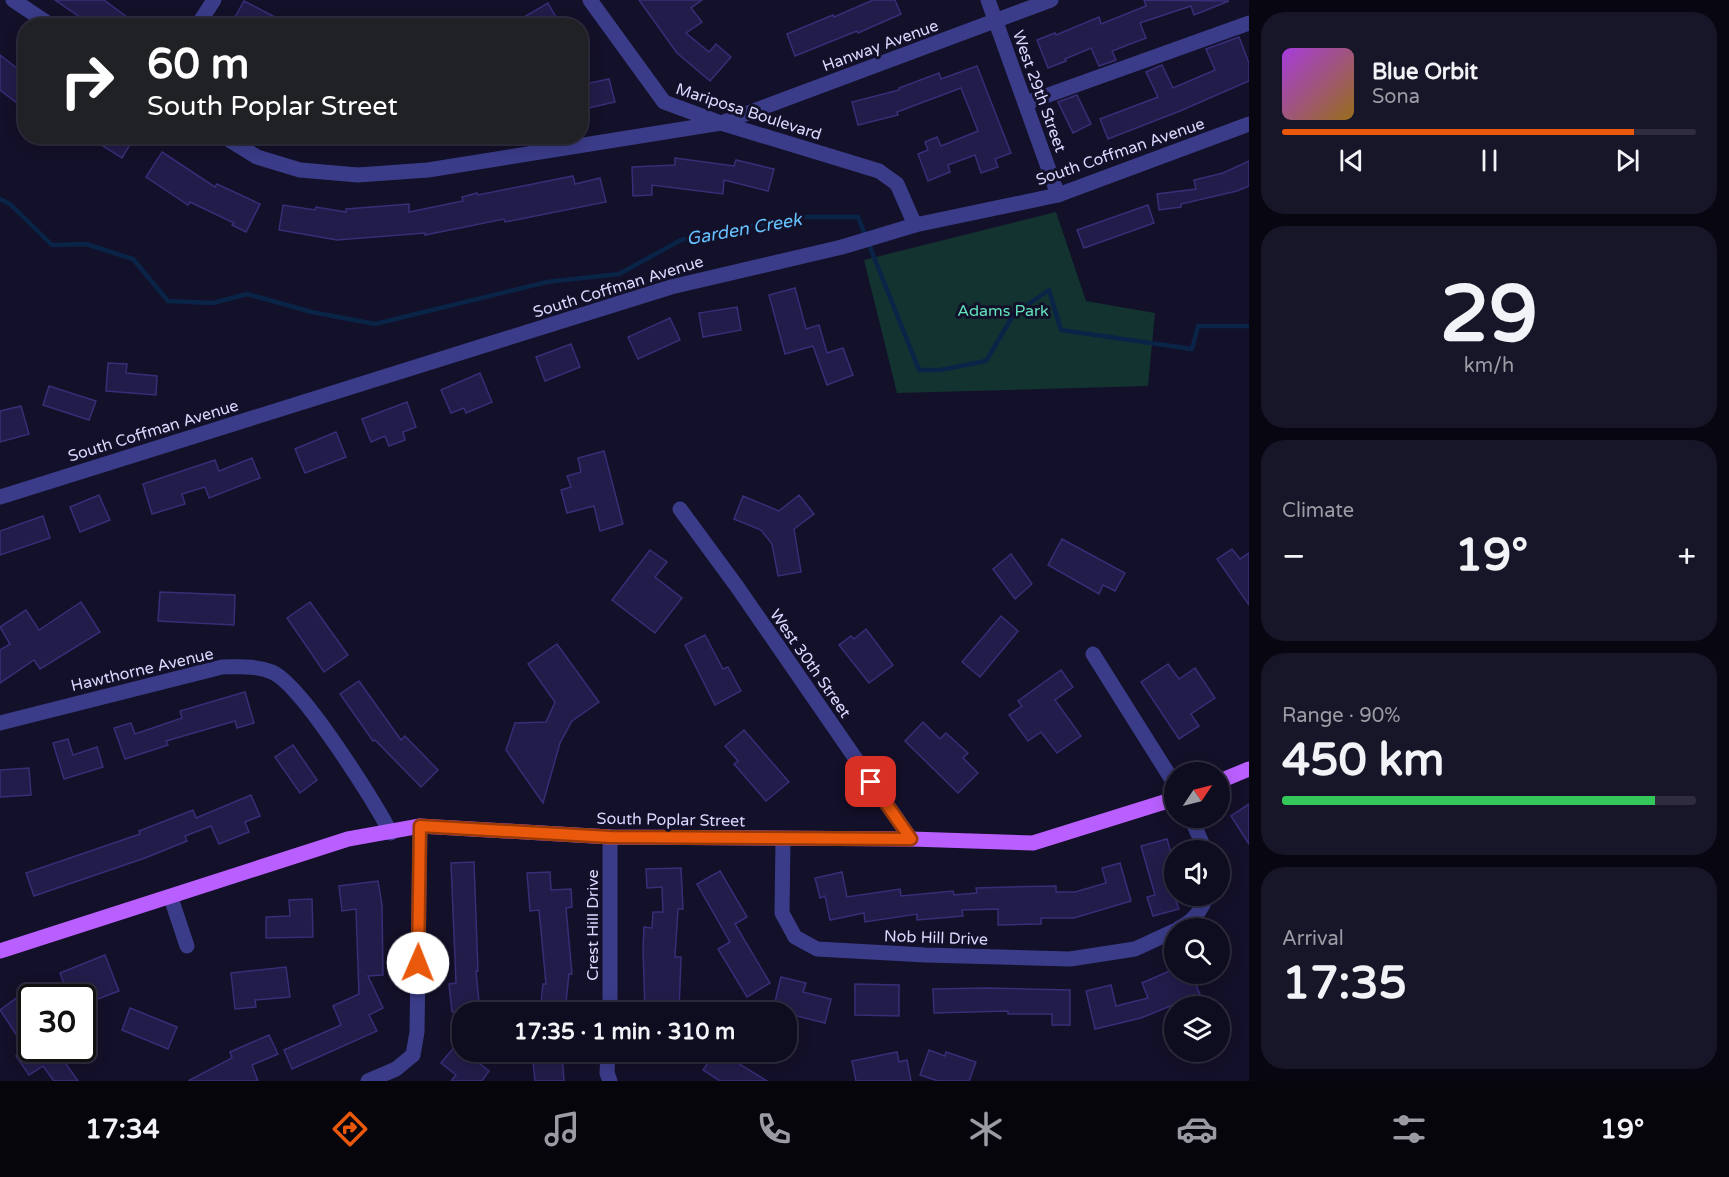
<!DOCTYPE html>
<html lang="en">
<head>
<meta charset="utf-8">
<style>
  :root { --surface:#0e0c1f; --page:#171528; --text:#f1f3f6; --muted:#9b9ba4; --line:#2e2c3d; --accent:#ea580c }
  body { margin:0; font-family:"Varela Round",sans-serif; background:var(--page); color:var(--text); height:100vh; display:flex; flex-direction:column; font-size:22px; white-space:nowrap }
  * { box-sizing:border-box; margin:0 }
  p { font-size:20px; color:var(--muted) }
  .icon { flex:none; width:33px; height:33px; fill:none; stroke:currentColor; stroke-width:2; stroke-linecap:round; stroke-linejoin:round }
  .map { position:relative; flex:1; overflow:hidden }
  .details { display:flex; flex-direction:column; gap:12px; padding:12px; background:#080711; width:480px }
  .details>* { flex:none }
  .top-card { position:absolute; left:18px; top:18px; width:570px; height:126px; border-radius:24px; box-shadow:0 3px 15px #0003,0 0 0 2px var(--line); background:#202124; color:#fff; overflow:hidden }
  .needle { width:39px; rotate:55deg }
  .controls { position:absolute; left:1164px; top:762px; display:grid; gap:12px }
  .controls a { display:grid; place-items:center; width:66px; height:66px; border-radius:50%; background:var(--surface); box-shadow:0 3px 15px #0003,0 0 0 2px var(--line); font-size:30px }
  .speed { position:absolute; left:18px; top:984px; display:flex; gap:12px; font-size:30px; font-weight:700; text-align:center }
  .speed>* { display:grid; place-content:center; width:78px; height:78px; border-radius:50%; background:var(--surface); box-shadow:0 3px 15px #0003,0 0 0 2px var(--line); line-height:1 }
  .speed .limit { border:3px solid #111; border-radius:9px; background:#fff; color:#111 }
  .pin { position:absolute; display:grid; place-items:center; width:51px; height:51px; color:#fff; margin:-26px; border-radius:12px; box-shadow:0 3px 9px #0006 }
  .me { position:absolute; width:66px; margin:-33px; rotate:1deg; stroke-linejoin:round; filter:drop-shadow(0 0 4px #0008) }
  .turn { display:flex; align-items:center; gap:21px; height:126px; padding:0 30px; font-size:27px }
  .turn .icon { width:78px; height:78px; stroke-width:2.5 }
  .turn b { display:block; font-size:42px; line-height:51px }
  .big { font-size:45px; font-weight:800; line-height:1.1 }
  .details .widget { flex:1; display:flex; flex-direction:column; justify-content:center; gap:9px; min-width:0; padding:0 21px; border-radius:24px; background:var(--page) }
  .details .dial { align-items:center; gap:0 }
  .dial b { font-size:78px; line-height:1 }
  .song { display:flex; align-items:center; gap:18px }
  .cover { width:72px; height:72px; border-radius:9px; background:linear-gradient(135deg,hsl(280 70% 55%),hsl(40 70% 35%)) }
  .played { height:6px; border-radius:3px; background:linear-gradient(90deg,var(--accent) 85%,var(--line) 85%) }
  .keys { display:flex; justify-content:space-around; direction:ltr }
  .heat { display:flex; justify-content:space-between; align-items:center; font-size:33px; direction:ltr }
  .charge { height:9px; border-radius:4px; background:linear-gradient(90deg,#34c759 90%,var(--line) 0) }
  .trip { position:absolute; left:452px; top:1002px; width:345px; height:60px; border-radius:24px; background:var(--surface); box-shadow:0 3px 15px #0003,0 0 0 2px var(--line); font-weight:800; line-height:60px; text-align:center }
  .dock { display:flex; height:96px; justify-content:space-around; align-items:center; background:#06050c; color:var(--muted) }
  .dock .icon { width:42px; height:42px }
  .dock .selected { color:var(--accent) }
  .dock b { font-size:27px; color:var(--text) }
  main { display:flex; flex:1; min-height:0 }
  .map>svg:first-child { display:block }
  .green { fill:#133330 }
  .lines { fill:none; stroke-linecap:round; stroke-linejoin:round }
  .stream { stroke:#0a2448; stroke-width:4.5 }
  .building { fill:#221c4a; stroke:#382d77; stroke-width:1.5 }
  .minor { stroke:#3b3c89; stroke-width:15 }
  .major { stroke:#ba5fff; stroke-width:15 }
  .route-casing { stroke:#983908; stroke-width:15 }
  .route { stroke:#ea580c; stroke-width:10 }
  .labels { text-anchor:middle; stroke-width:6; stroke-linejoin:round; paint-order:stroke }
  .street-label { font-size:16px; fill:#dad8ff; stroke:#131029 }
  .park-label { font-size:16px; fill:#61e2ba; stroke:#131029 }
  .water-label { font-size:18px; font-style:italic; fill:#66c2ff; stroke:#131029 }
</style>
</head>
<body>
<main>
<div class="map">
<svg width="1249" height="1081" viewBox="0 0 1249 1081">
  <rect width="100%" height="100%" fill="#131029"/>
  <!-- green -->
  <path class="green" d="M 1056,212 L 1086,301 L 1155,313 L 1148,386 L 897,393 L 864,260 Z"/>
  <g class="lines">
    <!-- stream -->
    <path class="stream" d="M 0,199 L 10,204 L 52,245 L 86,244 L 133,259 L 168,301 L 213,303 L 247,294 L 312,312 L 375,324 L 547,282 L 619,274 L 681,240 L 797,217 L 858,217 L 919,370 L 940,370 L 986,361 L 1014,314 L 1049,290 L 1061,330 L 1192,349 L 1198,326 L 1249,326"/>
  </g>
  <!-- building -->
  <g class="building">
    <path d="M 55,0 L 104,0 L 139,26 L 93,26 Z"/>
    <path d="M 639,0 L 702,0 L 691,8 L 702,22 L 686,33 L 709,52 L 716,44 L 731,57 L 710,81 L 677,53 Z"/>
    <path d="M 873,0 L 895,0 L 901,14 L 858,33 L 857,31 L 795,56 L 787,34 L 833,15 L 834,17 Z"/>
    <path d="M 1144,0 L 1229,1 L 1194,15 L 1191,6 L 1140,23 L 1146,38 L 1112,51 L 1116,60 L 1099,66 L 1091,48 L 1065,59 L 1066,61 L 1048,68 L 1037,40 L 1055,33 L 1056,35 L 1099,17 L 1101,24 L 1146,6 Z"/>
    <path d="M 244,1 L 292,26 L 247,26 L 234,19 Z"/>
    <path d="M 548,3 L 561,26 L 529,26 L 524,17 Z"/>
    <path d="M 1239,37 L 1249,63 L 1249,81 L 1180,111 L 1108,139 L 1100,119 L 1158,97 L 1146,72 L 1162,65 L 1173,88 L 1215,70 L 1206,49 Z"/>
    <path d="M 0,55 L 26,75 L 26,110 L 0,90 Z"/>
    <path d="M 977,66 L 1011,153 L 995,159 L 998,167 L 981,173 L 975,155 L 948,165 L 950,172 L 928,181 L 918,154 L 928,150 L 925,142 L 937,137 L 941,146 L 978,131 L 961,88 L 897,112 L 898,115 L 858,125 L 852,102 L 899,90 L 899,88 L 939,73 L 941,79 Z"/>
    <path d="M 609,79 L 615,102 L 580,110 L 580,85 Z"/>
    <path d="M 1077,95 L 1091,124 L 1073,133 L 1058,102 Z"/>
    <path d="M 87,136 L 135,136 L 122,158 Z"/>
    <path d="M 162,152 L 215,187 L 217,184 L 260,204 L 246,232 L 232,225 L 234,223 L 190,202 L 188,205 L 146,177 Z"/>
    <path d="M 675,158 L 734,166 L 736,160 L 774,169 L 768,191 L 724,180 L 723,194 L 652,185 L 652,195 L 633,196 L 632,167 L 675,165 Z"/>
    <path d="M 1249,161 L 1249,186 L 1237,191 L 1181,204 L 1181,207 L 1159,210 L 1157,194 L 1196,189 L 1194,180 L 1223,173 Z"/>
    <path d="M 573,176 L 575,184 L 600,178 L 606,202 L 505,222 L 504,219 L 425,235 L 425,233 L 337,240 L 279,230 L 283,205 L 315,210 L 316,207 L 346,212 L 346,209 L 409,204 L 409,212 L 463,201 L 462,197 L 477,193 L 478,195 Z"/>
    <path d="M 1148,205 L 1154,223 L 1084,248 L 1077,230 Z"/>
    <path d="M 795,288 L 806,329 L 819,325 L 827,353 L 843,348 L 853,375 L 827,385 L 813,346 L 785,354 L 769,295 Z"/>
    <path d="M 737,307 L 741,330 L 703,337 L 699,313 Z"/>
    <path d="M 670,318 L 680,340 L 638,359 L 628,337 Z"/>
    <path d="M 571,344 L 580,367 L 545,381 L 536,357 Z"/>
    <path d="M 108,363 L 127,364 L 126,373 L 157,376 L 156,395 L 106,391 Z"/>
    <path d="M 480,373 L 492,402 L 466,413 L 464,408 L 451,413 L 441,390 Z"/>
    <path d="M 49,386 L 96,401 L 89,420 L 43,405 Z"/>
    <path d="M 407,402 L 416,427 L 403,432 L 405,440 L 389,446 L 385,436 L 371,442 L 362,419 Z"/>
    <path d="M 21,406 L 29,434 L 0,442 L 0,411 Z"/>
    <path d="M 336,432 L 346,457 L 305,473 L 295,449 Z"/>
    <path d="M 604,451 L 623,524 L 600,531 L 594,506 L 567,513 L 561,490 L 571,487 L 567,476 L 581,472 L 578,458 Z"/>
    <path d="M 252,458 L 260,478 L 209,498 L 205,487 L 182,494 L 185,504 L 152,514 L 143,484 L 215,460 L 219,471 Z"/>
    <path d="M 99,495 L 110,520 L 80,532 L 70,507 Z"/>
    <path d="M 799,495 L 814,514 L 794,529 L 801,572 L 778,576 L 772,544 L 761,530 L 734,519 L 743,496 L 779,511 Z"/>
    <path d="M 43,516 L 50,538 L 0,555 L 0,531 Z"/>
    <path d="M 1062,539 L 1125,573 L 1115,591 L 1103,585 L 1099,594 L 1048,565 Z"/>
    <path d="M 1232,549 L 1240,559 L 1249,553 L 1249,605 L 1217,559 Z"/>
    <path d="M 650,550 L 667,562 L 655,577 L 682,598 L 655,633 L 612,600 Z"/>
    <path d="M 1011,554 L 1032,584 L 1015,599 L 993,569 Z"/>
    <path d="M 160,592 L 235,595 L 234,625 L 158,621 Z"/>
    <path d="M 81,602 L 100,632 L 40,669 L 34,660 L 0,683 L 0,650 L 10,644 L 0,627 L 26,610 L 39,630 Z"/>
    <path d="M 310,602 L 348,655 L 324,672 L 287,618 Z"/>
    <path d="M 1001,616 L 1018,631 L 980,677 L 962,662 Z"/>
    <path d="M 866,629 L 893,665 L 869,683 L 839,645 L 851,636 L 854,639 Z"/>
    <path d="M 705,635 L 723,669 L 728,667 L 741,691 L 715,705 L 685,645 Z"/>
    <path d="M 557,644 L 599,702 L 572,721 L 560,743 L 543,803 L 506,750 L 515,723 L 546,722 L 555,702 L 528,664 Z"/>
    <path d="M 1168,664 L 1179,679 L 1195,668 L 1215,698 L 1191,714 L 1199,726 L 1179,739 L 1141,682 Z"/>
    <path d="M 1061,670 L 1073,687 L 1055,700 L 1081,736 L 1057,753 L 1041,732 L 1028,741 L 1009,715 L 1022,706 L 1018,701 Z"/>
    <path d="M 359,681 L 401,740 L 405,736 L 438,770 L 421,787 L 375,740 L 373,741 L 340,694 Z"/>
    <path d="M 245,692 L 254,723 L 237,728 L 235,721 L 166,741 L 168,745 L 125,759 L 114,728 L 131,723 L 135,734 L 182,718 L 180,711 Z"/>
    <path d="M 923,722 L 940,739 L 946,733 L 968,753 L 963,758 L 978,773 L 958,793 L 905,741 Z"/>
    <path d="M 744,730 L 789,782 L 766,801 L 734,764 L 738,761 L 725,746 Z"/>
    <path d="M 68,739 L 73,755 L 97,747 L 103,767 L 64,779 L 53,743 Z"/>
    <path d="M 293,745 L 317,780 L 300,793 L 275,757 Z"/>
    <path d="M 29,768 L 31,795 L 0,797 L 0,770 Z"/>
    <path d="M 251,795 L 260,816 L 245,822 L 249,832 L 219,844 L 211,826 L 185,836 L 187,841 L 145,858 L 34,896 L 26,873 L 140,834 L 139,831 L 193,810 L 196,818 Z"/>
    <path d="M 1249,804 L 1249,844 L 1231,816 Z"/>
    <path d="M 1167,839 L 1174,864 L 1174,896 L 1179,909 L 1153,916 L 1147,897 L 1155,895 L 1141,846 Z"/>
    <path d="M 474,862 L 478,971 L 476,971 L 480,1012 L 452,1012 L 449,984 L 456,983 L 451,863 Z"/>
    <path d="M 1120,863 L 1131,901 L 1074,918 L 1041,918 L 1041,924 L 998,925 L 998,909 L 962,910 L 963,916 L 917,920 L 917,914 L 865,922 L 864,913 L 830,920 L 825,896 L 820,898 L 815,878 L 842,872 L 847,897 L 900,889 L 901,896 L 953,891 L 954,895 L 977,893 L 976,888 L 1010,887 L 1056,886 L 1056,892 L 1075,892 L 1106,883 L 1102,868 Z"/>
    <path d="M 681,868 L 683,909 L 678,909 L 675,957 L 681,957 L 679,1012 L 645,1012 L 643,949 L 644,927 L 652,928 L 653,912 L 663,912 L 662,887 L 647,888 L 646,869 Z"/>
    <path d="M 720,871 L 747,917 L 735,924 L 770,983 L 747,997 L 718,949 L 730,942 L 697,884 Z"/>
    <path d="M 550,872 L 551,890 L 571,889 L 572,907 L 566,908 L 572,974 L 569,974 L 565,1012 L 540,1012 L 543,984 L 546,984 L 539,910 L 530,911 L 527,873 Z"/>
    <path d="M 378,881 L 382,905 L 383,975 L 368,976 L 383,1008 L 369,1015 L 377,1031 L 292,1069 L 284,1050 L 341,1025 L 333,1006 L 359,994 L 356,909 L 342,911 L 339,886 Z"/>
    <path d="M 312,899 L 313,937 L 266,938 L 266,917 L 290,916 L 289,900 Z"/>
    <path d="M 105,955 L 119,991 L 82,1005 L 82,998 L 69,998 L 60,973 Z"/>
    <path d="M 286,967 L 290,997 L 255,1000 L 256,1007 L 235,1009 L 231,973 Z"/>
    <path d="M 1174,969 L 1174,974 L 1191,974 L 1200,994 L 1141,1018 L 1095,1029 L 1086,991 L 1111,985 L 1116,1006 L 1148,998 L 1142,983 Z"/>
    <path d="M 781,977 L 806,983 L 803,992 L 831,999 L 825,1023 L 773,1010 Z"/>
    <path d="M 37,983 L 47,998 L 32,998 L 32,1048 L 55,1048 L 78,1081 L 54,1081 L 43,1066 L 29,1075 L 16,1056 L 26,1049 L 0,1010 Z"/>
    <path d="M 855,984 L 899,985 L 899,1016 L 855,1015 Z"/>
    <path d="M 987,988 L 1070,990 L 1070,1025 L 1052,1025 L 1052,1014 L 1008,1014 L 1008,1011 L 934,1013 L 933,989 Z"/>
    <path d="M 130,1008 L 177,1027 L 168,1049 L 122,1030 Z"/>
    <path d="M 269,1035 L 278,1054 L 252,1065 L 258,1081 L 188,1081 L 232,1058 L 230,1052 Z"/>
    <path d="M 456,1045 L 489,1071 L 482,1081 L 451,1081 L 456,1075 L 441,1063 Z"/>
    <path d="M 929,1050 L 945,1056 L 946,1052 L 976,1062 L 969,1081 L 938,1081 L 920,1075 Z"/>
    <path d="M 532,1052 L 562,1052 L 564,1081 L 535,1081 Z"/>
    <path d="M 715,1052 L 720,1052 L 767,1081 L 720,1081 L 703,1070 Z"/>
    <path d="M 897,1052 L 899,1062 L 907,1060 L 911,1081 L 856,1081 L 852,1061 Z"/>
  </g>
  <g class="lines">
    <!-- minor -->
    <g class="minor">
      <path d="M 13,0 L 52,26"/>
      <path d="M 590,0 L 664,102 L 721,123 L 879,171 L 897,184 L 915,225"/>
      <path d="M 988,0 L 1058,195"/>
      <path d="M 197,26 L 214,0"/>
      <path d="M 1026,103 L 1249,23"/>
      <path d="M 223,136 L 257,157 L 300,170 L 358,175 L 428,170 L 721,123 L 1051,0"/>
      <path d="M 0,497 L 671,287 L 842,247 L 915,225 L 1058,195 L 1249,124"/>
      <path d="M 680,509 L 738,588 L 911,839"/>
      <path d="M 1093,654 L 1174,783"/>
      <path d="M 0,723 L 222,667 C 239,667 255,665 272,672 C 302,685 373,800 391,833"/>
      <path d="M 1191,818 L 1205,850"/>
      <path d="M 783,839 L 782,913 L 795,937 L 817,949 L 925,955 L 1070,959 L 1135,949 L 1174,931"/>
      <path d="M 171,898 L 187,946"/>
      <path d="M 1179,928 C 1194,921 1201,910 1207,896"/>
      <path d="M 610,1012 L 610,837"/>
      <path d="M 608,1052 L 607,1073 L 610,1081"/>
      <path d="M 368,1081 L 396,1069 L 413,1055 L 417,1032 L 420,826"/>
    </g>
    <!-- major -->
    <g class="major">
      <path d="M 1220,781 L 1249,769"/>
      <path d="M 0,951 L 348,839 L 420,826 L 610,837 L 911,839 L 1033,843 L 1174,799"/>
    </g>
  </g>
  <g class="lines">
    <defs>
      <path id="route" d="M 418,963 L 420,826 L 610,837 L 911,839 L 871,782"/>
    </defs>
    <!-- route casing -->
    <use href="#route" class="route-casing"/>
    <!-- route -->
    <use href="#route" class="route"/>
  </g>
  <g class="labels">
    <!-- street labels -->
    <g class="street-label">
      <text transform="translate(880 45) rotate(-20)" y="6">Hanway Avenue</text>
      <text transform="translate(1040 91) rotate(70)" y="6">West 29th Street</text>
      <text transform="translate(749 111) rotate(18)" y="6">Mariposa Boulevard</text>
      <text transform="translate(1120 151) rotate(-19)" y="6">South Coffman Avenue</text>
      <text transform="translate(618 286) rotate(-17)" y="6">South Coffman Avenue</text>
      <text transform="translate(153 430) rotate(-17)" y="6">South Coffman Avenue</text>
      <text transform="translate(811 663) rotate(55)" y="6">West 30th Street</text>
      <text transform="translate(142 669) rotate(-13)" y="6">Hawthorne Avenue</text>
      <text transform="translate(671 819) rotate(1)" y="6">South Poplar Street</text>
      <text transform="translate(592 925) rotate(-90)" y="6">Crest Hill Drive</text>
      <text transform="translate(936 937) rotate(2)" y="6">Nob Hill Drive</text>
    </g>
    <!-- park labels -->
    <g class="park-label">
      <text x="1003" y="316">Adams Park</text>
    </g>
    <!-- water labels -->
    <g class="water-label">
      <text transform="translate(744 229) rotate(-10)" y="6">Garden Creek</text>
    </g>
  </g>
</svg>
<div class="controls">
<a><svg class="needle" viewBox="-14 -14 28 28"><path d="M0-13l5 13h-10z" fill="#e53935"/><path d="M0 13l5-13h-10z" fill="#9b9ba4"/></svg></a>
<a><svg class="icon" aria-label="sound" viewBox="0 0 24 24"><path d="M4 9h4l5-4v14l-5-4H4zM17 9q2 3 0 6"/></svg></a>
<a><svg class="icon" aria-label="search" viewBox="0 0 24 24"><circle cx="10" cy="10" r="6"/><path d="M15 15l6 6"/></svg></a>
<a><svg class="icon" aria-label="layers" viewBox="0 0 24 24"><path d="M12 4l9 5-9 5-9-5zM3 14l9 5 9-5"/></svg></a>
</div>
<div class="speed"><div class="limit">30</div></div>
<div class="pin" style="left:871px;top:782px;background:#d93025"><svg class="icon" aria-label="arrive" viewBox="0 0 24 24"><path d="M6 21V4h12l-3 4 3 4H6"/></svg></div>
<svg class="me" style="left:418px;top:963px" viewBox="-20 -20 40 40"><circle r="19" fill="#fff"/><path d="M0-13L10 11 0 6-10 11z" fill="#ea580c"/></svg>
<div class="trip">17:35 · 1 min · 310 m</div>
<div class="top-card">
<div class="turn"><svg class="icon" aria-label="right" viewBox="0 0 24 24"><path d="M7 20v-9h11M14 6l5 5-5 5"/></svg><div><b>60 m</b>South Poplar Street</div></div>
</div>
</div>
<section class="details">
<div class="widget">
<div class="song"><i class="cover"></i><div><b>Blue Orbit</b><p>Sona</p></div></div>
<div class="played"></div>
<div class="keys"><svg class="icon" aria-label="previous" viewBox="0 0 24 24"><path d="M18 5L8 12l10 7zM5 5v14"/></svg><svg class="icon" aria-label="pause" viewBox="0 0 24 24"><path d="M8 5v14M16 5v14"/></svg><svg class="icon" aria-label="next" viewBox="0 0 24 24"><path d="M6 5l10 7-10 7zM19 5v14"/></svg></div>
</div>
<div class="widget dial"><b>29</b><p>km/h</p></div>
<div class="widget"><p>Climate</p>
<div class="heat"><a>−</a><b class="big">19°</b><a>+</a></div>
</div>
<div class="widget"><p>Range · 90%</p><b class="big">450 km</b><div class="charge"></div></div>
<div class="widget"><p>Arrival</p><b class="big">17:35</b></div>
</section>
</main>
<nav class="dock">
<b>17:34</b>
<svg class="icon selected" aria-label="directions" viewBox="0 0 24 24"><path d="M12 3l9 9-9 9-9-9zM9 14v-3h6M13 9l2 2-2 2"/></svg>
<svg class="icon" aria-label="music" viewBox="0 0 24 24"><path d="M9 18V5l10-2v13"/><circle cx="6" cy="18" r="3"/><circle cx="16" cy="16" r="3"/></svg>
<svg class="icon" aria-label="phone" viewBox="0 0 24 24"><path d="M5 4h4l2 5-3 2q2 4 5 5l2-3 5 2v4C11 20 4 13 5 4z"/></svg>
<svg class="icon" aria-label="climate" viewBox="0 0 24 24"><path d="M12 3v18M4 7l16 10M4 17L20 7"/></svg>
<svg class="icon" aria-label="car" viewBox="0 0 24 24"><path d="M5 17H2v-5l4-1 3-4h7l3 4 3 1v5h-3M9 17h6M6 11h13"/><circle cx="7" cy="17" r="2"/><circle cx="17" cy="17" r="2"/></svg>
<svg class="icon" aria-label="filters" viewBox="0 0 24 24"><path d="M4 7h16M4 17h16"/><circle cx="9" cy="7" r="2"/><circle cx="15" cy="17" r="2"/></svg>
<b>19°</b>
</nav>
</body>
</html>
